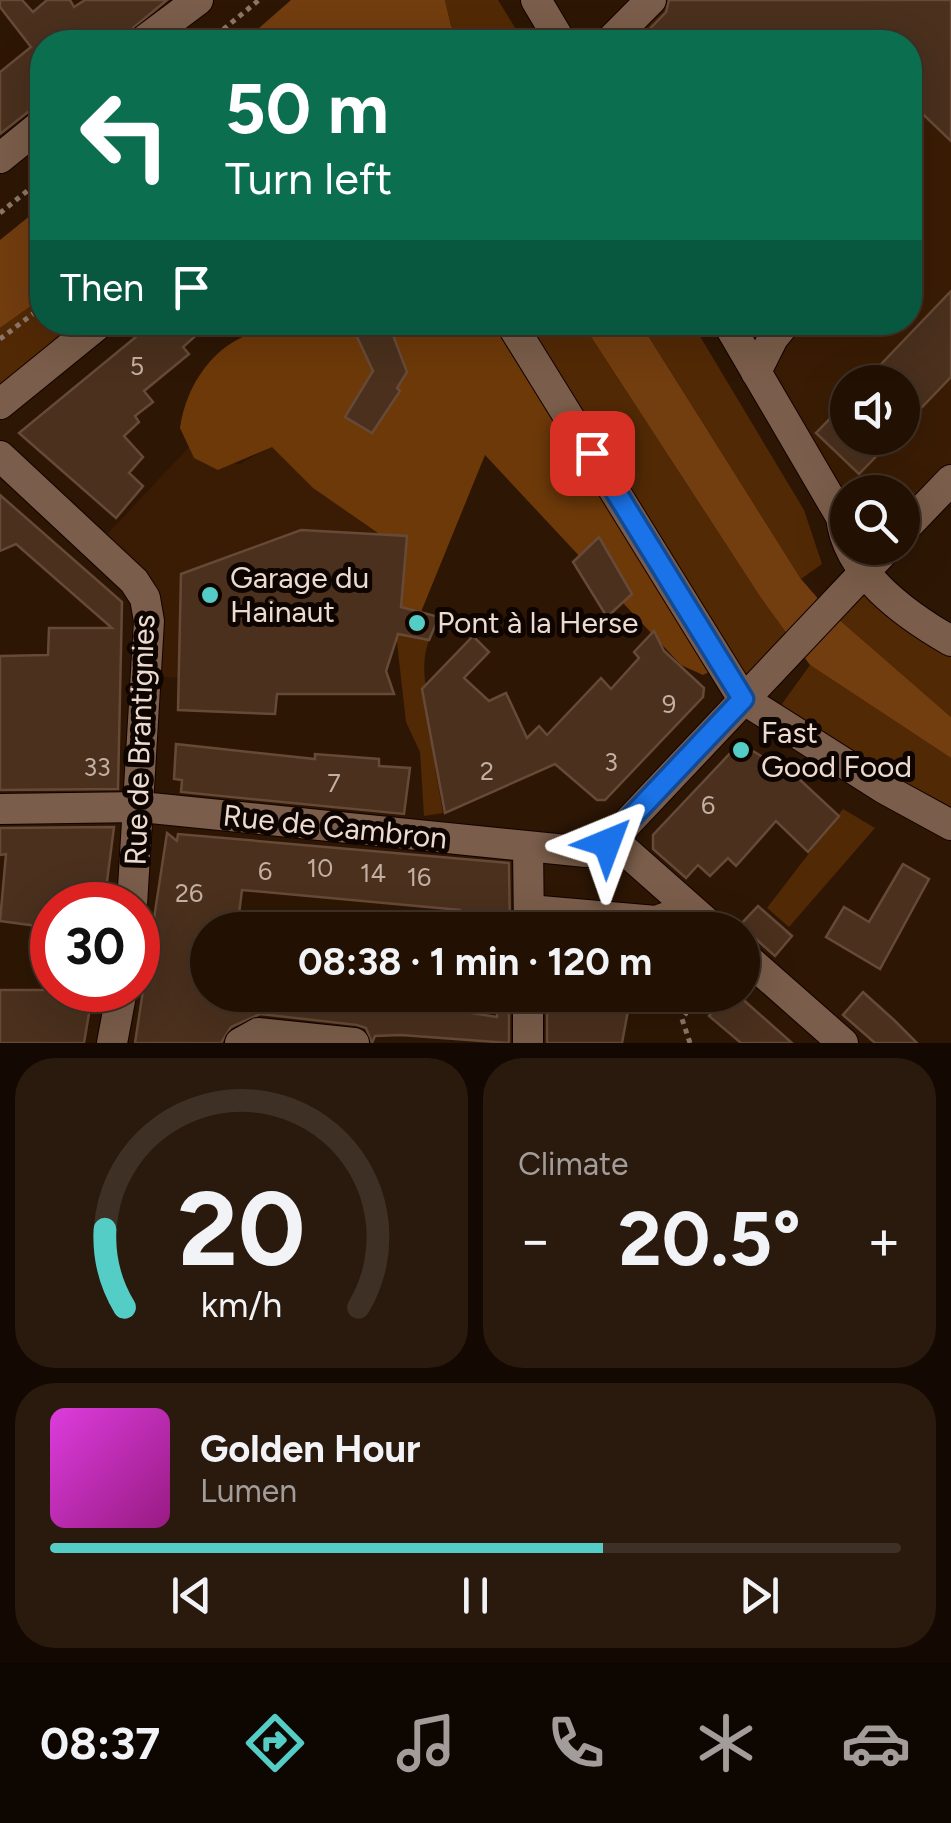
<!DOCTYPE html>
<html lang="en">
<head>
<meta charset="utf-8">
<style>
  :root { --surface:#221003; --page:#2a190d; --text:#f1f3f6; --muted:#a29d9a; --line:#3f3025; --accent:#54cdc7 }
  body { margin:0; font-family:Figtree,sans-serif; background:var(--page); color:var(--text); height:100vh; display:flex; flex-direction:column; font-size:38px; white-space:nowrap }
  * { box-sizing:border-box; margin:0 }
  p { font-size:32px; color:var(--muted) }
  .icon { flex:none; width:55px; height:55px; fill:none; stroke:currentColor; stroke-width:2; stroke-linecap:round; stroke-linejoin:round }
  .map { position:relative; height:1043px; overflow:hidden }
  .details { display:flex; flex-direction:column; gap:15px; padding:15px; background:#130902; flex:1 }
  .details>* { flex:none }
  .top-card { position:absolute; left:30px; top:30px; width:892px; height:305px; border-radius:40px; box-shadow:0 10px 40px #0002,0 0 0 2px var(--line); background:#0b6e4f; color:#fff; overflow:hidden }
  .buttons { position:absolute; left:830px; top:365px; display:grid; gap:20px }
  .buttons a { display:grid; place-items:center; width:90px; height:90px; border-radius:50%; background:var(--surface); box-shadow:0 10px 40px #0002,0 0 0 2px var(--line); font-size:50px }
  .speed { position:absolute; left:30px; top:882px; display:flex; gap:20px; font-size:50px; font-weight:700; text-align:center }
  .speed>* { display:grid; place-content:center; width:130px; height:130px; border-radius:50%; background:var(--surface); box-shadow:0 10px 40px #0002,0 0 0 2px var(--line); line-height:1 }
  .speed .limit { border:15px solid #d22; background:#fff; color:#111 }
  .pin { position:absolute; display:grid; place-items:center; width:85px; height:85px; color:#fff; margin:-42px; border-radius:20px; box-shadow:0 5px 15px #0006 }
  .me { position:absolute; width:110px; margin:-55px; rotate:44deg; stroke-linejoin:round; filter:drop-shadow(0 0 8px #0008) }
  .turn { display:flex; align-items:center; gap:35px; height:210px; padding:0 30px; font-size:45px }
  .turn .icon { width:130px; height:130px; stroke-width:2.5 }
  .turn b { display:block; font-size:70px; line-height:85px }
  .then { display:flex; align-items:center; height:95px; padding:0 30px; background:#0003; gap:20px; font-size:38px }
  .big { font-size:75px; font-weight:700; line-height:1.1 }
  .details .tile { flex:1; display:flex; flex-direction:column; justify-content:center; gap:15px; min-width:0; padding:0 35px; border-radius:40px; background:var(--page) }
  .details .dial { align-items:center; gap:0 }
  .dial svg { height:260px; overflow:visible; fill:none; stroke:var(--line); stroke-width:7; stroke-linecap:round; text-anchor:middle }
  .dial text { fill:var(--text); stroke:none }
  .song { display:flex; align-items:center; gap:30px }
  .cover { width:120px; height:120px; border-radius:15px; background:linear-gradient(135deg,hsl(300 70% 55%),hsl(310 70% 35%)) }
  .played { height:10px; border-radius:5px; background:linear-gradient(90deg,var(--accent) 65%,var(--line) 65%) }
  .keys { display:flex; justify-content:space-around; direction:ltr }
  .heat { display:flex; justify-content:space-between; align-items:center; font-size:55px; direction:ltr }
  .details .tiles { flex:1; display:grid; gap:15px; grid-template-columns:1fr 1fr }
  .tile:last-child { grid-column:span 2 }
  .trip { position:absolute; left:190px; top:912px; width:570px; height:100px; border-radius:50px; background:var(--surface); box-shadow:0 10px 40px #0002,0 0 0 2px var(--line); font-weight:700; line-height:100px; text-align:center }
  .menu { display:flex; height:160px; justify-content:space-around; align-items:center; background:#0e0601; color:var(--muted) }
  .menu .icon { width:70px; height:70px }
  .menu .selected { color:var(--accent) }
  .menu b { font-size:45px; color:var(--text) }
  .map>svg:first-child { display:block }
  .built { fill:#3a1c04; fill-rule:evenodd }
  .green { fill:#522905 }
  .forest { fill:#6d3909 }
  .water { fill:#723d0f }
  .building { fill:#4a301d; stroke:#664a37; stroke-width:2.5 }
  .lines { fill:none; stroke-linecap:round; stroke-linejoin:round }
  .minor-casing { stroke:#140200; stroke-width:32 }
  .path { stroke:#8b7768; stroke-width:5; stroke-dasharray:5 5; stroke-linecap:butt }
  .minor { stroke:#7a5d4a; stroke-width:30 }
  .route-casing { stroke:#114b97; stroke-width:25 }
  .route { stroke:#1a73e8; stroke-width:18 }
  .poi-dot { fill:#54cdc7; stroke:#0e0501; stroke-width:4 }
  .labels { text-anchor:middle; stroke-width:10; stroke-linejoin:round; paint-order:stroke }
  .number-label { font-size:25px; fill:#c4b0a3 }
  .poi-label { font-size:30px; fill:#ecdbd0; stroke:#0e0501; text-anchor:start }
  .street-label { font-size:30px; fill:#ecdbd0; stroke:#0e0501 }
</style>
</head>
<body>
<div class="map">
<svg width="951" height="1043" viewBox="0 0 951 1043">
  <rect width="100%" height="100%" fill="#2d1604"/>
  <!-- built -->
  <g class="built">
    <path d="M 651,0 L 951,0 L 951,480 L 903,531 L 902,492 L 848,492 L 848,548 L 887,548 L 864,572 L 847,550 L 841,517 L 831,499 L 727,323 L 910,322 L 910,42 L 609,42 ZM 848,382 L 902,382 L 902,438 L 848,438 Z"/>
    <path d="M 272,446 L 313,488 L 395,546 L 378,690 L 349,695 L 147,675 L 149,621 L 96,546 L 189,447 L 194,458 L 240,464 Z"/>
  </g>
  <!-- green -->
  <g class="green">
    <path d="M 445,0 L 498,0 L 524,42 L 462,42 L 451,26 Z"/>
    <path d="M 42,298 L 42,322 L 101,323 L 0,404 L 0,328 Z"/>
    <path d="M 510,323 L 582,323 L 761,598 L 797,642 L 745,697 Z"/>
    <path d="M 640,323 L 692,323 L 804,510 L 822,564 L 801,579 Z"/>
    <path d="M 864,572 L 951,641 L 951,717 L 828,610 Z"/>
    <path d="M 396,634 L 429,640 C 415,675 436,728 444,763 L 435,767 L 443,813 L 424,816 L 420,752 L 406,722 Z"/>
    <path d="M 810,665 L 951,758 L 951,816 L 786,718 L 782,704 Z"/>
    <path d="M 843,809 L 875,828 L 789,927 L 767,908 Z"/>
  </g>
  <!-- forest -->
  <path class="forest" d="M 292,323 L 510,323 L 713,670 L 703,675 L 681,665 L 485,455 L 421,612 L 399,606 L 395,545 L 313,488 L 272,447 L 218,470 L 194,458 L 180,428 C 188,372 232,320 295,330 Z"/>
  <!-- water -->
  <g class="water">
    <path d="M 291,0 L 445,0 L 451,26 L 462,42 L 243,42 Z"/>
    <path d="M 42,206 L 42,298 L 0,328 L 0,240 Z"/>
    <path d="M 582,323 L 640,323 L 801,579 L 828,610 L 951,717 L 951,758 L 810,665 L 761,598 Z"/>
  </g>
  <!-- building -->
  <g class="building">
    <path d="M 0,0 L 22,0 L 33,12 L 47,0 L 70,0 L 74,7 L 85,0 L 167,0 L 116,42 L 73,42 L 68,36 L 60,42 L 42,42 L 42,101 L 0,134 L 0,72 L 31,47 L 0,7 Z"/>
    <path d="M 669,0 L 951,0 L 951,141 L 910,102 L 910,42 L 784,42 L 772,30 L 759,42 L 637,42 L 666,12 Z"/>
    <path d="M 951,291 L 951,377 L 902,428 L 902,382 L 864,382 Z"/>
    <path d="M 154,322 L 211,322 L 183,347 L 189,354 L 144,391 L 153,402 L 135,416 L 139,422 L 124,436 L 143,457 L 129,473 L 143,486 L 116,518 L 19,433 Z"/>
    <path d="M 350,322 L 388,322 L 407,372 L 397,388 L 400,391 L 372,433 L 345,417 L 373,371 Z"/>
    <path d="M 848,400 L 848,438 L 894,438 L 859,474 L 816,433 Z"/>
    <path d="M 0,495 L 122,602 L 118,789 L 0,790 L 0,656 L 48,655 L 49,628 L 112,628 L 16,544 L 0,551 Z"/>
    <path d="M 301,530 L 407,536 L 401,607 L 439,617 L 429,640 L 398,634 L 386,671 L 394,694 L 277,694 L 275,714 L 178,710 L 181,574 Z"/>
    <path d="M 599,537 L 632,594 L 607,617 L 573,562 Z"/>
    <path d="M 654,631 L 664,651 L 704,688 L 703,697 L 605,800 L 597,800 L 555,764 L 445,813 L 422,689 L 473,636 L 489,652 L 464,678 L 489,701 L 506,693 L 527,738 L 539,726 L 547,735 L 601,678 L 611,689 L 639,658 L 634,652 Z"/>
    <path d="M 176,744 L 315,759 L 315,754 L 379,759 L 379,766 L 410,768 L 404,814 L 181,792 L 182,780 L 174,779 Z"/>
    <path d="M 736,747 L 746,747 L 797,777 L 839,816 L 808,852 L 776,821 L 736,866 L 728,858 L 710,876 L 698,865 L 686,878 L 653,849 L 653,835 Z"/>
    <path d="M 114,827 L 104,905 L 52,905 L 52,928 L 0,921 L 6,854 L 0,855 L 0,828 Z"/>
    <path d="M 167,833 L 177,841 L 178,834 L 509,863 L 510,930 L 474,930 L 460,910 L 242,890 L 237,930 L 208,930 L 208,995 L 360,995 L 497,1017 L 498,995 L 509,995 L 509,1043 L 401,1035 L 375,1036 L 372,1043 L 366,1028 L 357,1025 L 260,1014 L 231,1027 L 221,1043 L 135,1043 Z"/>
    <path d="M 903,864 L 929,879 L 880,969 L 826,937 L 844,907 L 869,922 Z"/>
    <path d="M 758,906 L 792,936 L 775,956 L 740,925 Z"/>
    <path d="M 0,990 L 93,990 L 84,1043 L 0,1043 Z"/>
    <path d="M 863,992 L 894,1020 L 917,1043 L 875,1043 L 843,1015 Z"/>
    <path d="M 547,995 L 630,1000 L 622,1043 L 547,1043 Z"/>
    <path d="M 728,995 L 738,995 L 792,1043 L 741,1043 L 709,1016 Z"/>
  </g>
  <g class="lines">
    <defs>
      <g id="minor">
        <path d="M 536,0 L 561,42"/>
        <path d="M 142,42 L 198,0"/>
        <path d="M 609,42 L 651,0"/>
        <path d="M 0,158 L 42,124"/>
        <path d="M 510,322 L 743,699 L 885,789 L 951,825"/>
        <path d="M 727,322 L 841,517 C 847,573 904,614 951,641"/>
        <path d="M 756,372 L 773,338 L 786,322"/>
        <path d="M 0,404 L 101,322"/>
        <path d="M 0,456 L 134,581 L 145,598 L 149,621 L 132,905"/>
        <path d="M 902,531 L 951,480"/>
        <path d="M 0,809 L 141,807 L 586,852 L 616,835 L 887,548"/>
        <path d="M 612,839 L 715,930"/>
        <path d="M 528,847 L 529,929"/>
        <path d="M 529,910 L 656,921 L 690,909"/>
        <path d="M 742,954 L 843,1043"/>
        <path d="M 112,1043 L 122,990"/>
        <path d="M 240,1043 L 258,1033 L 354,1043"/>
        <path d="M 528,1043 L 528,995"/>
      </g>
    </defs>
    <!-- minor casing -->
    <use href="#minor" class="minor-casing"/>
    <!-- path -->
    <g class="path">
      <path d="M 208,42 L 259,0"/>
      <path d="M 0,213 L 42,179"/>
      <path d="M 0,339 L 42,307"/>
      <path d="M 690,1043 L 682,1019 L 698,995"/>
    </g>
    <!-- minor -->
    <use href="#minor" class="minor"/>
  </g>
  <g class="lines">
    <defs>
      <path id="route" d="M 592,453 L 743,699 L 607,843"/>
    </defs>
    <!-- route casing -->
    <use href="#route" class="route-casing"/>
    <!-- route -->
    <use href="#route" class="route"/>
  </g>
  <!-- markers -->
  <g class="poi-dot">
    <circle cx="210" cy="595" r="10"/>
    <circle cx="417" cy="623" r="10"/>
    <circle cx="741" cy="750" r="10"/>
  </g>
  <g class="labels">
    <!-- number labels -->
    <g class="number-label">
      <text x="137" y="375">5</text>
      <text x="669" y="713">9</text>
      <text x="611" y="771">3</text>
      <text x="97" y="776">33</text>
      <text x="487" y="780">2</text>
      <text x="334" y="792">7</text>
      <text x="708" y="814">6</text>
      <text x="320" y="877">10</text>
      <text x="265" y="880">6</text>
      <text x="373" y="882">14</text>
      <text x="419" y="886">16</text>
      <text x="189" y="902">26</text>
    </g>
    <!-- poi labels -->
    <g class="poi-label">
      <text x="230" y="588">Garage du<tspan x="230" dy="34">Hainaut</tspan></text>
      <text x="437" y="633">Pont à la Herse</text>
      <text x="761" y="743">Fast<tspan x="761" dy="34">Good Food</tspan></text>
    </g>
    <!-- street labels -->
    <g class="street-label">
      <text transform="translate(140 740) rotate(-88)" y="10">Rue de Brantignies</text>
      <text transform="translate(335 827) rotate(6)" y="10">Rue de Cambron</text>
    </g>
  </g>
</svg>
<div class="buttons">
<a><svg class="icon" aria-label="sound" viewBox="0 0 24 24"><path d="M4 9h4l5-4v14l-5-4H4zM17 9q2 3 0 6"/></svg></a>
<a><svg class="icon" aria-label="search" viewBox="0 0 24 24"><circle cx="10" cy="10" r="6"/><path d="M15 15l6 6"/></svg></a>
</div>
<div class="speed"><div class="limit">30</div></div>
<div class="pin" style="left:592px;top:453px;background:#d93025"><svg class="icon" aria-label="arrive" viewBox="0 0 24 24"><path d="M6 21V4h12l-3 4 3 4H6"/></svg></div>
<svg class="me" style="left:607px;top:843px" viewBox="-20 -20 40 40"><path d="M0-17L14 15 0 8-14 15z" fill="#1a73e8" stroke="#fff" stroke-width="4"/></svg>
<div class="trip">08:38 · 1 min · 120 m</div>
<div class="top-card">
<div class="turn"><svg class="icon" aria-label="left" viewBox="0 0 24 24"><path d="M17 20v-9H6M10 6l-5 5 5 5"/></svg><div><b>50 m</b>Turn left</div></div>
<div class="then">Then<svg class="icon" aria-label="arrive" viewBox="0 0 24 24"><path d="M6 21V4h12l-3 4 3 4H6"/></svg></div>
</div>
</div>
<section class="details">
<div class="tiles">
<div class="tile dial"><svg viewBox="0 0 100 80">
<path d="M14 69A42 42 0 1 1 86 69"/>
<path d="M14 69A42 42 0 0 1 8 45" stroke="#54cdc7"/>
<text x="50" y="56" font-size="32" font-weight="700">20</text>
<text x="50" y="72" font-size="11">km/h</text>
</svg></div>
<div class="tile"><p>Climate</p>
<div class="heat"><a>−</a><b class="big">20.5°</b><a>+</a></div>
</div>
<div class="tile">
<div class="song"><i class="cover"></i><div><b>Golden Hour</b><p>Lumen</p></div></div>
<div class="played"></div>
<div class="keys"><svg class="icon" aria-label="previous" viewBox="0 0 24 24"><path d="M18 5L8 12l10 7zM5 5v14"/></svg><svg class="icon" aria-label="pause" viewBox="0 0 24 24"><path d="M8 5v14M16 5v14"/></svg><svg class="icon" aria-label="next" viewBox="0 0 24 24"><path d="M6 5l10 7-10 7zM19 5v14"/></svg></div>
</div>
</div>
</section>
<nav class="menu">
<b>08:37</b>
<svg class="icon selected" aria-label="directions" viewBox="0 0 24 24"><path d="M12 3l9 9-9 9-9-9zM9 14v-3h6M13 9l2 2-2 2"/></svg>
<svg class="icon" aria-label="music" viewBox="0 0 24 24"><path d="M9 18V5l10-2v13"/><circle cx="6" cy="18" r="3"/><circle cx="16" cy="16" r="3"/></svg>
<svg class="icon" aria-label="phone" viewBox="0 0 24 24"><path d="M5 4h4l2 5-3 2q2 4 5 5l2-3 5 2v4C11 20 4 13 5 4z"/></svg>
<svg class="icon" aria-label="climate" viewBox="0 0 24 24"><path d="M12 3v18M4 7l16 10M4 17L20 7"/></svg>
<svg class="icon" aria-label="car" viewBox="0 0 24 24"><path d="M5 17H2v-5l4-1 3-4h7l3 4 3 1v5h-3M9 17h6M6 11h13"/><circle cx="7" cy="17" r="2"/><circle cx="17" cy="17" r="2"/></svg>
</nav>
</body>
</html>
